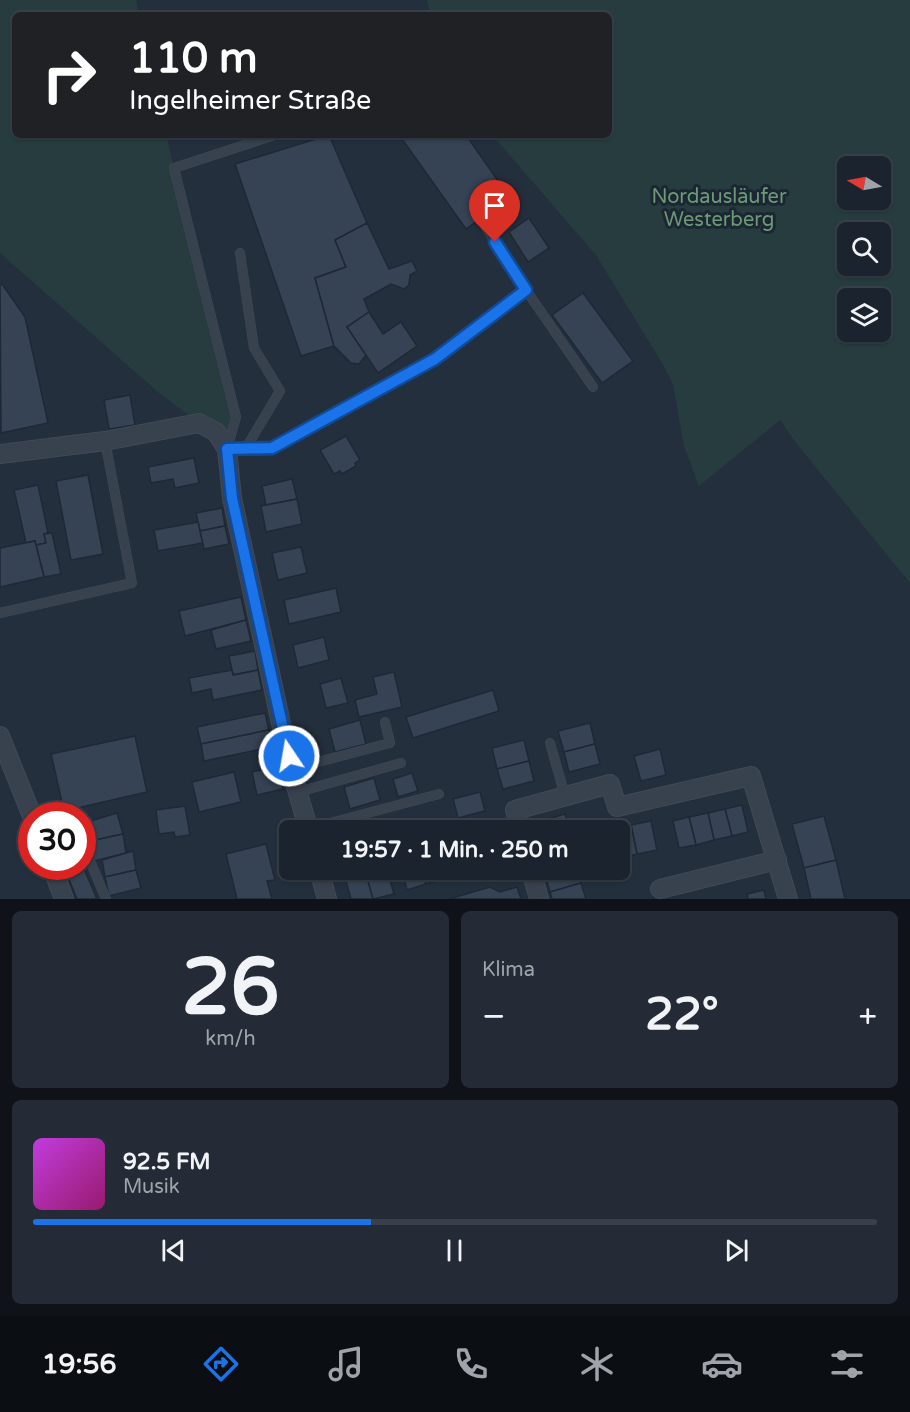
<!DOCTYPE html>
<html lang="de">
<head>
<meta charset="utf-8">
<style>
  :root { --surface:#1b232e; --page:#242b36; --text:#f1f3f6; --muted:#a0a4aa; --line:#39404a; --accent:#1a73e8 }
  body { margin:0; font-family:"Varela Round",sans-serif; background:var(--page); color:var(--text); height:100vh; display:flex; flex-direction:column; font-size:22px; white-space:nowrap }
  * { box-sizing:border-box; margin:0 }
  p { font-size:20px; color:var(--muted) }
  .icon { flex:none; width:33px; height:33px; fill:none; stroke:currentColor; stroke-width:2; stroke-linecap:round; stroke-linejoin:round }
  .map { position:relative; height:899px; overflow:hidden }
  .details { display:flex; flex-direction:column; gap:12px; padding:12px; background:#0f1319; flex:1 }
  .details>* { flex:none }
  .hud { position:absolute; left:12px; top:12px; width:600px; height:126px; border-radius:9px; box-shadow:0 2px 4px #0004,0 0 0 2px var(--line); background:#202124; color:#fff; overflow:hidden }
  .needle { width:39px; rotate:280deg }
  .controls { position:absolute; left:837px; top:156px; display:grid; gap:12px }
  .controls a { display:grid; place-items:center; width:54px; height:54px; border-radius:9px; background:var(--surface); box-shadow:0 2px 4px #0004,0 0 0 2px var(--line); font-size:30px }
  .speed { position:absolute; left:18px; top:802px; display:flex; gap:12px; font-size:30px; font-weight:700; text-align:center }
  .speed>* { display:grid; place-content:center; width:78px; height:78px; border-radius:50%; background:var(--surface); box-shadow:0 2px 4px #0004,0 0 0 2px var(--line); line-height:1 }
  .speed .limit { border:9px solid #d22; background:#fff; color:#111 }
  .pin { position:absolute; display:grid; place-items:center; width:51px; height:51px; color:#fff; margin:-62px -26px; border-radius:50% 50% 50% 0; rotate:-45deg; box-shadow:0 0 6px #0007 }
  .pin .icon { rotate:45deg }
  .me { position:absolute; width:66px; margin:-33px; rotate:348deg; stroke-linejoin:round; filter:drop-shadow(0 0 4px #0008) }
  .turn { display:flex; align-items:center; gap:21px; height:126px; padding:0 18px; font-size:27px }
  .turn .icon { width:78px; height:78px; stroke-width:2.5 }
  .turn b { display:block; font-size:42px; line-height:51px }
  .big { font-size:45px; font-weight:700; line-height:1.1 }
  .details .widget { flex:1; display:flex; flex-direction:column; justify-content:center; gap:9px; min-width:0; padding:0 21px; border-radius:9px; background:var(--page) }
  .details .dial { align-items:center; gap:0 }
  .dial b { font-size:78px; line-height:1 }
  .song { display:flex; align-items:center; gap:18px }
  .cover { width:72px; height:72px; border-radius:9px; background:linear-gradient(135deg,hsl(290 70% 55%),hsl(320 70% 35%)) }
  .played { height:6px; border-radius:3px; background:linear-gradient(90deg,var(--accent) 40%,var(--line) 40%) }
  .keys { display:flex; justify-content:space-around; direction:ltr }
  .heat { display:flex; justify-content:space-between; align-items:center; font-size:33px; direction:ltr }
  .details .tiles { flex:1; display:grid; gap:12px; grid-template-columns:1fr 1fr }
  .widget:last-child { grid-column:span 2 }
  .trip { position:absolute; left:279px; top:820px; width:351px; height:60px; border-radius:9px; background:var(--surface); box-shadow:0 2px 4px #0004,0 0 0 2px var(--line); font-weight:700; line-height:60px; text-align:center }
  .menu { display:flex; height:96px; justify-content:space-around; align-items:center; background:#0b0e12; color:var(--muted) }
  .menu .icon { width:42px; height:42px }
  .menu .on { color:var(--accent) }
  .menu b { font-size:27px; color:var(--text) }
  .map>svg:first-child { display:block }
  .green { fill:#263c3f; fill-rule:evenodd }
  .building { fill:#364354; stroke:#1f2835; stroke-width:1.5 }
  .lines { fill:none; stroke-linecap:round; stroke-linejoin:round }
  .service-casing { stroke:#414a57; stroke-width:10 }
  .minor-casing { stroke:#414a57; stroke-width:20 }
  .service { stroke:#38414e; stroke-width:9 }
  .minor { stroke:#38414e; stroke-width:18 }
  .route-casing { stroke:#114b97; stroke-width:15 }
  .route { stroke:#1a73e8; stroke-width:10 }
  .labels { text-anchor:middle; stroke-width:6; stroke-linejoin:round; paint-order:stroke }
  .park-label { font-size:20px; fill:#6b9a76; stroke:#1d2633 }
</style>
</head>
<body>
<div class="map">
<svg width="910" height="899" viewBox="0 0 910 899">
  <rect width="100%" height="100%" fill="#242f3e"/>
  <!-- green -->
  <g class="green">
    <path d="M 0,0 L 136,0 L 139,15 L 15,15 L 15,135 L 166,135 L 236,417 L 227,448 L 199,423 L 158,392 L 0,253 Z"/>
    <path d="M 427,0 L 910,0 L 910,583 L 796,443 L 780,420 L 699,486 L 684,446 L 673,384 L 665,368 L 596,255 L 492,135 L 609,135 L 609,15 L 431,15 ZM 880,166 L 880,200 L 848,200 L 848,166 ZM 880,232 L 880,266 L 848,266 L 848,232 ZM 880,298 L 880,332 L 848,332 L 848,298 Z"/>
  </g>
  <!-- building -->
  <g class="building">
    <path d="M 329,135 L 367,223 L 335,240 L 346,267 L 315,278 L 334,346 L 301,356 L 235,164 Z"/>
    <path d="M 408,135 L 466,135 L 510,198 L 466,229 L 402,139 Z"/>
    <path d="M 529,218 L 549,248 L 528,262 L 509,232 Z"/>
    <path d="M 367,223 L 389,269 L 412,261 L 417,271 L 410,275 L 409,285 L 404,289 L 391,284 L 364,299 L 369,312 L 347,327 L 366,355 L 359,364 L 351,363 L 334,346 L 315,278 L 346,267 L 335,240 Z"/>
    <path d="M 2,284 L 25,317 L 48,423 L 1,433 L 0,285 Z"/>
    <path d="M 583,293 L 633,361 L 602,383 L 552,315 Z"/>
    <path d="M 369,312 L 383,334 L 401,322 L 417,346 L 378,373 L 347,327 Z"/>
    <path d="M 130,395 L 135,425 L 109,429 L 104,400 Z"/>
    <path d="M 346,436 L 360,460 L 355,463 L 356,466 L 342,474 L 340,471 L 334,474 L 320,450 Z"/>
    <path d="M 194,458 L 199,483 L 175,488 L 173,479 L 151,483 L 148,467 Z"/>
    <path d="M 88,475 L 103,554 L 71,560 L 56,481 Z"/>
    <path d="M 292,479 L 297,499 L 266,505 L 262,486 Z"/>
    <path d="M 38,485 L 48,533 L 44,534 L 46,543 L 36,545 L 35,541 L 26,543 L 14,490 Z"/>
    <path d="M 297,499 L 302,524 L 266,532 L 261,506 Z"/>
    <path d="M 222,508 L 225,526 L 200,531 L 196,513 Z"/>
    <path d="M 198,522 L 203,543 L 158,551 L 154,530 Z"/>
    <path d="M 225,526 L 229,544 L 204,549 L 200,531 Z"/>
    <path d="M 52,533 L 61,574 L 44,577 L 36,545 L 46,543 L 44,534 Z"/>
    <path d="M 35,541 L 44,577 L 0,587 L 0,548 Z"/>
    <path d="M 301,547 L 307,573 L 278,580 L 272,553 Z"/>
    <path d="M 336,588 L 341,612 L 289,624 L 284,600 Z"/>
    <path d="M 241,597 L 246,620 L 185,636 L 179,611 Z"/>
    <path d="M 246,620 L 251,641 L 216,649 L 211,630 Z"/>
    <path d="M 324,637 L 329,660 L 298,668 L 293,645 Z"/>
    <path d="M 255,651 L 258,670 L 233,675 L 229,656 Z"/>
    <path d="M 232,670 L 233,675 L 258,670 L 262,690 L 213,700 L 211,689 L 192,693 L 189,678 Z"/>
    <path d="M 394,672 L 402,707 L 359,717 L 355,700 L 377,694 L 373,677 Z"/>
    <path d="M 341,678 L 348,703 L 326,708 L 320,684 Z"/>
    <path d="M 493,690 L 499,711 L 413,738 L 406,717 Z"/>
    <path d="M 265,713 L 269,730 L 201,744 L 197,727 Z"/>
    <path d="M 360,720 L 366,744 L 335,752 L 329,729 Z"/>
    <path d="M 590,723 L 595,744 L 564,752 L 558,731 Z"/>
    <path d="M 269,730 L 272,747 L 204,761 L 201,744 Z"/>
    <path d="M 135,736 L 147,792 L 64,811 L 51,754 Z"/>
    <path d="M 524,740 L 529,761 L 497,769 L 492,748 Z"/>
    <path d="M 595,744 L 600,764 L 569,772 L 564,752 Z"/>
    <path d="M 660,749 L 666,775 L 641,781 L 634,756 Z"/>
    <path d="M 529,761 L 534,781 L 503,789 L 497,769 Z"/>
    <path d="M 277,766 L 283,789 L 257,795 L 252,772 Z"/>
    <path d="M 234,772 L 241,802 L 199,812 L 192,782 Z"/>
    <path d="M 412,773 L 418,791 L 398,797 L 393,779 Z"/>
    <path d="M 374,778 L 380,800 L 350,809 L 344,787 Z"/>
    <path d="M 480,792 L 485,811 L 458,818 L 453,799 Z"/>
    <path d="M 742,805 L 748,832 L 732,836 L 725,809 Z"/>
    <path d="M 185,806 L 190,835 L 175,837 L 174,832 L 159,834 L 156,810 Z"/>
    <path d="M 725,809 L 732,836 L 714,840 L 708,813 Z"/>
    <path d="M 117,813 L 123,834 L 91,841 L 87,822 Z"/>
    <path d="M 708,813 L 714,840 L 696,845 L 689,817 Z"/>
    <path d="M 565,814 L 570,831 L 536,831 L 534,823 Z"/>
    <path d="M 824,816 L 836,860 L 804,868 L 792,824 Z"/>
    <path d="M 689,817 L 696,845 L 679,848 L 673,821 Z"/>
    <path d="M 651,821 L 657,850 L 637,854 L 631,825 Z"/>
    <path d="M 375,823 L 377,831 L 344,831 Z"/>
    <path d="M 631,825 L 637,854 L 620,858 L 620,831 L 609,830 Z"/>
    <path d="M 123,834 L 126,853 L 94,861 L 91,841 Z"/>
    <path d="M 266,844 L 275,880 L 267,881 L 272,899 L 237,899 L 226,854 Z"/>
    <path d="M 133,851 L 136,870 L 105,877 L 102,860 Z"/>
    <path d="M 836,860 L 845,899 L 811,899 L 804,868 Z"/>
    <path d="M 82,864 L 97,899 L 77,899 L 64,867 L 82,867 Z"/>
    <path d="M 136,870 L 141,888 L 109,896 L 105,877 Z"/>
    <path d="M 346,870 L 365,870 L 373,899 L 351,899 L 343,871 Z"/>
    <path d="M 365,870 L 387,870 L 394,894 L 373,899 Z"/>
    <path d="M 402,870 L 422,870 L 426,884 L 407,890 Z"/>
    <path d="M 422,870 L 444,870 L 447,878 L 426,884 Z"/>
    <path d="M 561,870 L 577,870 L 581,883 L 550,892 L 545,874 Z"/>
    <path d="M 581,883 L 586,899 L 552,899 L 550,892 Z"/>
    <path d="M 490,887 L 500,892 L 517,887 L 521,899 L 449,899 Z"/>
    <path d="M 764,890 L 766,899 L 748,899 L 747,894 Z"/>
  </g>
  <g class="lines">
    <defs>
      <g id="service">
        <path d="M 275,135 L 174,168 L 236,417 L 227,449 L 272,448 L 435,359 L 526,290 L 485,226"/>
        <path d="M 240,253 L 254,348 L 280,391 L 246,448"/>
        <path d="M 526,290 L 593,387"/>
        <path d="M 0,613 L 132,583 L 105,441"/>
        <path d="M 550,743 L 565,796"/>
        <path d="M 291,769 L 390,743 L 385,722"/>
        <path d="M 298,792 L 401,763"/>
        <path d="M 308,829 L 439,794"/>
        <path d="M 458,831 L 476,826"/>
        <path d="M 82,842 L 106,899"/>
      </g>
      <g id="minor">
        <path d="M 0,454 L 105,441 L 199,423 L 216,432 L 227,449 L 232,498 L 291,769 L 309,831"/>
        <path d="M 0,736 L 32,816"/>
        <path d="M 521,831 L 515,810 L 610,784 L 617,807 L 751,776 L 788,899"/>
        <path d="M 52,867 L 64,899"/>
        <path d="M 319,870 L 327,899"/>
        <path d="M 531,870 L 539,899"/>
        <path d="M 660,889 L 777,860"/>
      </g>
    </defs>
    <!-- service casing -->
    <use href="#service" class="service-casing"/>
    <!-- minor casing -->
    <use href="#minor" class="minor-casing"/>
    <!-- service -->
    <use href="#service" class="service"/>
    <!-- minor -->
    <use href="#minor" class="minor"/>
  </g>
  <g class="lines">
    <defs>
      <path id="route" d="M 289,756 L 232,498 L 227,449 L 272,448 L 435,359 L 526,290 L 495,242"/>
    </defs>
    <!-- route casing -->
    <use href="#route" class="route-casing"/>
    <!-- route -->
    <use href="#route" class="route"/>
  </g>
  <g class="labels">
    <!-- park labels -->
    <g class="park-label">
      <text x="719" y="203">Nordausläufer<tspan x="719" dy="23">Westerberg</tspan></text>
    </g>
  </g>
</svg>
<div class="controls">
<a><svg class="needle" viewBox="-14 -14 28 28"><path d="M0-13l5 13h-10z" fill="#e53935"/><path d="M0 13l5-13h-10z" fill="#a0a4aa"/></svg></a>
<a><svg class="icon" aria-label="search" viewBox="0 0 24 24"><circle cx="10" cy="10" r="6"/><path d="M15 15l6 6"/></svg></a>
<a><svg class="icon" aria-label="layers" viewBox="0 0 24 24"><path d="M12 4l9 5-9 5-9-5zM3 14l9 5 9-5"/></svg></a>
</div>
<div class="speed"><div class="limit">30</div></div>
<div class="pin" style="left:495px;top:242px;background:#d93025"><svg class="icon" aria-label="arrive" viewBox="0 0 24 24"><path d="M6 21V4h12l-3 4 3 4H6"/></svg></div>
<svg class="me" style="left:289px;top:756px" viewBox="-20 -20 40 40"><circle r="17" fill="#1a73e8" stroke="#fff" stroke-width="3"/><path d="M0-11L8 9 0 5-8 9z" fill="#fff"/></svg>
<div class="trip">19:57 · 1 Min. · 250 m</div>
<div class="hud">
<div class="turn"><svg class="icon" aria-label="right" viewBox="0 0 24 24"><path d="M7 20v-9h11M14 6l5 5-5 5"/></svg><div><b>110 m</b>Ingelheimer Straße</div></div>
</div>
</div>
<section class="details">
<div class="tiles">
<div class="widget dial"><b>26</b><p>km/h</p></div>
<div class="widget"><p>Klima</p>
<div class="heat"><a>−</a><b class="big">22°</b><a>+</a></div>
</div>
<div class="widget">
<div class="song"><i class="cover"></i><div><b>92.5 FM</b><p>Musik</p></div></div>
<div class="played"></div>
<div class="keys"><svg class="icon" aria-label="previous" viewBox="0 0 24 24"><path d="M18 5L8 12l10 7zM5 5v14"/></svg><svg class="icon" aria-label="pause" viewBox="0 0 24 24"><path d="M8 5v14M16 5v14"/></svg><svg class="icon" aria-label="next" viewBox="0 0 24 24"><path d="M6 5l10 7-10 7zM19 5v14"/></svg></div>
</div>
</div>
</section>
<nav class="menu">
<b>19:56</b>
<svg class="icon on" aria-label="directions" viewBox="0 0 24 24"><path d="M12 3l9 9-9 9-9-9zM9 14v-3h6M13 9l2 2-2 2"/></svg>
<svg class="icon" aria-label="music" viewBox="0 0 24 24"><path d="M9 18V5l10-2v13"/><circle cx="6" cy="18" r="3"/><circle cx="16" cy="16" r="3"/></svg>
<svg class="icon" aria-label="phone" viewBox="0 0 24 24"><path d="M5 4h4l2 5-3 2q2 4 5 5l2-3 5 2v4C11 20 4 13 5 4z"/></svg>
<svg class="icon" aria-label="climate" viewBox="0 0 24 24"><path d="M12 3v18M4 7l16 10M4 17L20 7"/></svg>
<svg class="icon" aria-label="car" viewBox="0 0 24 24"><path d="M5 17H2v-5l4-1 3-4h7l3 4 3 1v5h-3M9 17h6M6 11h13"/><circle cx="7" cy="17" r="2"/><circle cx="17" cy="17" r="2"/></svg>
<svg class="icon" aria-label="filters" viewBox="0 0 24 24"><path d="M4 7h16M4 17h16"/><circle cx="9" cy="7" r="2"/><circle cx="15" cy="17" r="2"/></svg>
</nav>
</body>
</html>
